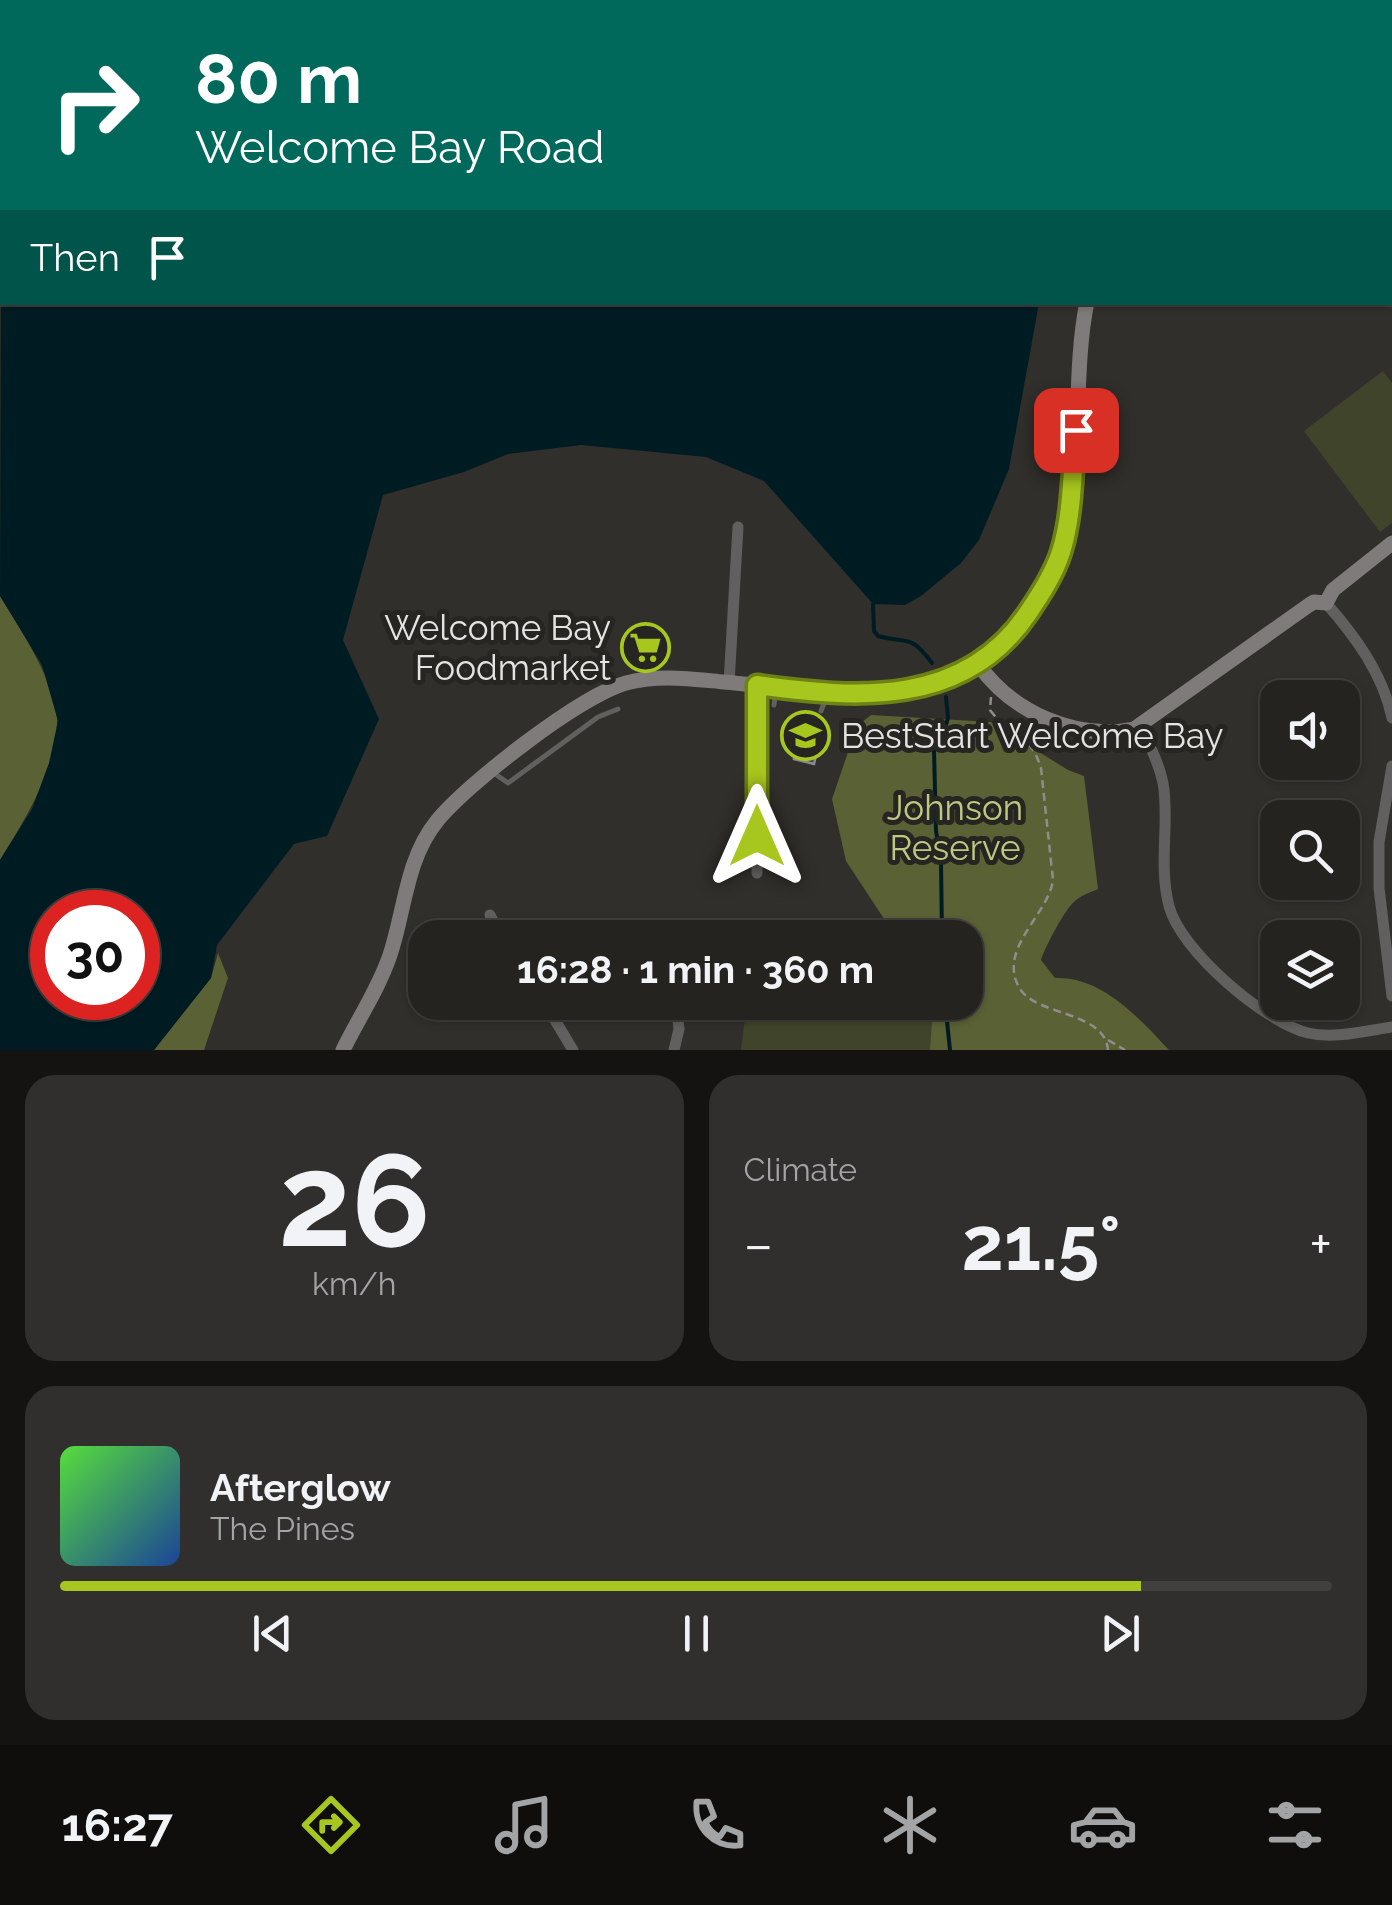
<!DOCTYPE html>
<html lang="en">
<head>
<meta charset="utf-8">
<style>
  :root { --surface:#252320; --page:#312f2d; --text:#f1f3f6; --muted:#a3a4a5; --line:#42403e; --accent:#a8c71e }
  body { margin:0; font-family:Raleway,sans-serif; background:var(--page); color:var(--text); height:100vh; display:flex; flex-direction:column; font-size:38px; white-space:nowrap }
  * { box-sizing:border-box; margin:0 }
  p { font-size:32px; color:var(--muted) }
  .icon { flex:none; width:55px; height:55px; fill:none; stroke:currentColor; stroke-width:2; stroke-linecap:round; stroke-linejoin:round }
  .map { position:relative; height:1050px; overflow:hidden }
  .details { display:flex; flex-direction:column; gap:25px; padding:25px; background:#141312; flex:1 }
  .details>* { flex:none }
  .guide { position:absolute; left:0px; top:0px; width:1392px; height:305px; box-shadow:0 2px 8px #0004,0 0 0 2px var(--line); background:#00695c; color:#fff; overflow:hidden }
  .fabs { position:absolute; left:1260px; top:680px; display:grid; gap:20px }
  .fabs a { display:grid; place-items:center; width:100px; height:100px; border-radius:20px; background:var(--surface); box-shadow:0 2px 8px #0004,0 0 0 2px var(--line); font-size:50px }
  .speed { position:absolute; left:30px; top:890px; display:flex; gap:20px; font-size:50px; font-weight:700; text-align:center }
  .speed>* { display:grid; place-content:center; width:130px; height:130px; border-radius:50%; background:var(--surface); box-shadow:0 2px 8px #0004,0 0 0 2px var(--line); line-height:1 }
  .speed .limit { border:15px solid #d22; background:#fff; color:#111 }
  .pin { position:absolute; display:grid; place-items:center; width:85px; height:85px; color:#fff; margin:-42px; border-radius:20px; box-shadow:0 5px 15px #0006 }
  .me { position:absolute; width:110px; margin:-55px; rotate:0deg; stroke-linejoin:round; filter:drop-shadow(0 0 8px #0008) }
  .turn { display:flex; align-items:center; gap:35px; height:210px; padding:0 30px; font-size:45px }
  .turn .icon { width:130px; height:130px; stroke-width:2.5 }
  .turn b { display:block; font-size:70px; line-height:85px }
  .then { display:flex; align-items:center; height:95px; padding:0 30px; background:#0003; gap:20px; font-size:38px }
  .big { font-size:75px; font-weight:700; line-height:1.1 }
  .details .widget { flex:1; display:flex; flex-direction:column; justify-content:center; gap:15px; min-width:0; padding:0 35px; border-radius:30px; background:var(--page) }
  .details .dial { align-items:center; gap:0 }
  .dial b { font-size:130px; line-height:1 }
  .song { display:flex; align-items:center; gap:30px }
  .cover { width:120px; height:120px; border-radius:15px; background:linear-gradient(135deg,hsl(110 70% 55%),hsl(220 70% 35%)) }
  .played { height:10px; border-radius:5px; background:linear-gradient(90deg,var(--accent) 85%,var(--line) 85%) }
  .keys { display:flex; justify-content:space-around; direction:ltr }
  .heat { display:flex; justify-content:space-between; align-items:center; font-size:55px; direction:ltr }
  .details .tiles { flex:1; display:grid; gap:25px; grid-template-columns:1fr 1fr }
  .widget:last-child { grid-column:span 2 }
  .trip { position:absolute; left:408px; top:920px; width:575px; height:100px; border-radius:30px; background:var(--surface); box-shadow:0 2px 8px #0004,0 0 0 2px var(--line); font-weight:700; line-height:100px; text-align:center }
  .tab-bar { display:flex; height:160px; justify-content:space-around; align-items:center; background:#0f0e0d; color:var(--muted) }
  .tab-bar .icon { width:70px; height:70px }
  .tab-bar .on { color:var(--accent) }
  .tab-bar b { font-size:45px; color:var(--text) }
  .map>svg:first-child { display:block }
  .green { fill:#3f442b }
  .forest { fill:#5a6135 }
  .water { fill:#001c23; fill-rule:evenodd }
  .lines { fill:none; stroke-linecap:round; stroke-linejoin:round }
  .stream { stroke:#001c23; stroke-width:4 }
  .building { fill:#45466e; stroke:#8a8b8f; stroke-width:2.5 }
  .path { stroke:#908e8b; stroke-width:2.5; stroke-dasharray:8 5; stroke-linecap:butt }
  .lane { stroke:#62605f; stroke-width:5 }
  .street { stroke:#62605f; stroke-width:11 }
  .secondary { stroke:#7e7b7a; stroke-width:15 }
  .route-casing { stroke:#6d8114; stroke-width:25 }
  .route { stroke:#a8c71e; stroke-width:18 }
  .labels { text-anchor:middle; stroke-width:10; stroke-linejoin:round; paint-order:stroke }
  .poi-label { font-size:35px; fill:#e5e3e1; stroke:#272522; text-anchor:end }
  .park-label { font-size:35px; fill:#bcc981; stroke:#272522 }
</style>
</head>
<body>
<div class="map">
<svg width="1392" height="1050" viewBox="0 0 1392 1050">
  <rect width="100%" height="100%" fill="#312f2b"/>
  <!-- green -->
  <g class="green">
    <path d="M 1383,371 L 1392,383 L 1392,523 L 1380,532 L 1304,431 Z"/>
    <path d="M 747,1003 L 933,1003 L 930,1050 L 741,1050 Z"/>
  </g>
  <!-- forest -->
  <g class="forest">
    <path d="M 0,596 C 19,627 59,687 57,723 C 55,773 25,819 0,860 Z"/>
    <path d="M 871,715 L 991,722 L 1068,770 L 1084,776 L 1098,889 C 1091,892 1080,896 1075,901 C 1065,909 1045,947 1041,960 L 1055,978 C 1102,976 1139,1018 1169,1050 L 930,1050 L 933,1003 L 965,1002 L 965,938 L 896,937 L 846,861 L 832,799 L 857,726 Z"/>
    <path d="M 218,953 L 228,978 L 204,1050 L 154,1050 L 211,978 Z"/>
  </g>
  <!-- water -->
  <g class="water">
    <path d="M 6,0 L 1218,0 L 3,2 Z"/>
    <path d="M 2,3 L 2,302 L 1039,303 L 1009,469 L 979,540 L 961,563 L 921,596 L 905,605 L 873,604 L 764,481 L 706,457 L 581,445 L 508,454 L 464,472 L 383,495 L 343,640 L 379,719 L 327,836 L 294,844 L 217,945 L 211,978 L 154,1050 L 0,1050 L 0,860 L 32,809 L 49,763 L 58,721 L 42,665 L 0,596 ZM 52,912 L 138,912 L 138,998 L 52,998 Z"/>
  </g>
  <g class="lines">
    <!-- stream -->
    <g class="stream">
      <path d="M 873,604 L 874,631 L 878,636 C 908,645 909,632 932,663"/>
      <path d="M 942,938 L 941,861 L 936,831 L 934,750 L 943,735 L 948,718 L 946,697"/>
      <path d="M 945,1002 L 950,1050"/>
    </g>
  </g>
  <!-- building -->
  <g class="building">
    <path d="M 627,637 L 652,638 L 652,653 L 626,653 Z"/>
    <path d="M 802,721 L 823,726 L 814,764 L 794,759 L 796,747 L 793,746 Z"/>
  </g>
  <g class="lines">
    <!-- path -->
    <g class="path">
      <path d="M 991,697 L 990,710 C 1010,737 1029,730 1041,768 L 1053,880 C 1048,916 996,949 1020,989 C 1037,1016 1105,1011 1108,1050"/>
      <path d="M 1108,1040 L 1125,1050"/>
    </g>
    <!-- lane -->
    <g class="lane">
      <path d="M 774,705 L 776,689"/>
      <path d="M 821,711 L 827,696"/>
      <path d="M 494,773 L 508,783 L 598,717 L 618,709"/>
    </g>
    <!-- street -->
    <g class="street">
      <path d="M 1390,39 L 1392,36"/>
      <path d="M 1390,251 L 1392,253"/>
      <path d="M 1326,603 C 1355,636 1383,674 1392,718"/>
      <path d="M 729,683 L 738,527"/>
      <path d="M 1140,726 C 1149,744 1159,763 1163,783 C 1170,822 1158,863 1169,906 C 1180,950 1264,1022 1308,1033 C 1334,1039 1366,1031 1392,1027"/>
      <path d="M 1392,766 L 1379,842 L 1379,888 L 1392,996"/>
      <path d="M 757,873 L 757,685"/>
      <path d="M 490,915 L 502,938"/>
      <path d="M 544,1002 L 573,1050"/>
      <path d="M 674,1050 L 679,1029 L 676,1002"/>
    </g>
    <!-- secondary -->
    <g class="secondary">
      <path d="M 1281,2 L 1283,0"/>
      <path d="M 978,664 C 1012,712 1075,741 1134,729 L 1309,605 L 1314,602 L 1326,603 L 1333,590 L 1392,543"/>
      <path d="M 343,1050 C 358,1019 379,988 390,955 C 405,910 406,859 437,821 C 468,783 580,696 626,683 C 658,674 692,679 724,682 C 859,695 983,722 1053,573 C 1087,498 1070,383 1087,302"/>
    </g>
  </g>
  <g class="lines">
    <defs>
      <path id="route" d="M 757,836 L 757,685 C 857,699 965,707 1028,613 C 1041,594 1054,574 1061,552 C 1073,514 1072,470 1076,430"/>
    </defs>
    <!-- route casing -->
    <use href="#route" class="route-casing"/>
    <!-- route -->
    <use href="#route" class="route"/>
  </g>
  <!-- icons -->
  <defs>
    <symbol id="supermarket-ring" viewBox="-11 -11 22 22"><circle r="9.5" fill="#272522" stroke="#a8c71e" stroke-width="1.5"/><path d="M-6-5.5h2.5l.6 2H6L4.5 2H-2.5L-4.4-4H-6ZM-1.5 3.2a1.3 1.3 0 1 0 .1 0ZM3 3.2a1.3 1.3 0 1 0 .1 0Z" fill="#a8c71e"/></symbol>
    <symbol id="school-ring" viewBox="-11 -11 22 22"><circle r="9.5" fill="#272522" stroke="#a8c71e" stroke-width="1.5"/><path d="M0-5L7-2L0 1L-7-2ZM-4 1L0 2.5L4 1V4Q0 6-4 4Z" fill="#a8c71e"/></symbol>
  </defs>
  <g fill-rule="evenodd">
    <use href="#supermarket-ring" x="618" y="620" width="55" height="55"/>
    <use href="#school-ring" x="778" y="708" width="55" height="55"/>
  </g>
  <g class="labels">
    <!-- poi labels -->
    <g class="poi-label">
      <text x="611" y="640">Welcome Bay<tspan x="611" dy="40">Foodmarket</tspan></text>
      <text x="841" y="748" text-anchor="start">BestStart Welcome Bay</text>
    </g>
    <!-- park labels -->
    <g class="park-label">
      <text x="955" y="820">Johnson<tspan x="955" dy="40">Reserve</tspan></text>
    </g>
  </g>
</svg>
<div class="fabs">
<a><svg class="icon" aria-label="sound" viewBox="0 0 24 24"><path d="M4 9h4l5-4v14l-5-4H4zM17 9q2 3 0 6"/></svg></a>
<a><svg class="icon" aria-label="search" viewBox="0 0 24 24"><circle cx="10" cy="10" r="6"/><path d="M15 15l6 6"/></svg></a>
<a><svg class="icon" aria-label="layers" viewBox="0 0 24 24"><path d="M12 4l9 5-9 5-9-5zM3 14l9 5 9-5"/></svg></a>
</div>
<div class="speed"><div class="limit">30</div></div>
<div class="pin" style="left:1076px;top:430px;background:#d93025"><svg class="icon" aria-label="arrive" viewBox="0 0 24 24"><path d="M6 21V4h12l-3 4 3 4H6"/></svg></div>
<svg class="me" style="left:757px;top:836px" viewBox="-20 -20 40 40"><path d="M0-17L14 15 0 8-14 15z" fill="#a8c71e" stroke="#fff" stroke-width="4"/></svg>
<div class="trip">16:28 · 1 min · 360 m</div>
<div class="guide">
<div class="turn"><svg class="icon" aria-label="right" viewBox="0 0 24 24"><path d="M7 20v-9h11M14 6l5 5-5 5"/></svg><div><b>80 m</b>Welcome Bay Road</div></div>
<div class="then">Then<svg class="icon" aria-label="arrive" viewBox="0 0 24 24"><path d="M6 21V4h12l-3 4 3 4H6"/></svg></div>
</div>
</div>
<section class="details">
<div class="tiles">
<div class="widget dial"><b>26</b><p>km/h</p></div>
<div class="widget"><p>Climate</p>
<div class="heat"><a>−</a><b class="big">21.5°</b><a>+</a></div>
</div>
<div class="widget">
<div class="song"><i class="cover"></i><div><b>Afterglow</b><p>The Pines</p></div></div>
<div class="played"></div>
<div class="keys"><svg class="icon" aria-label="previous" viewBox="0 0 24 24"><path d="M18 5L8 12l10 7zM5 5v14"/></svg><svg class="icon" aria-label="pause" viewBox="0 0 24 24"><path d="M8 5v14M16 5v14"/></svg><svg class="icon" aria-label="next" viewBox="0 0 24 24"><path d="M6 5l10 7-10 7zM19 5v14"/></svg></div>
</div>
</div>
</section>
<nav class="tab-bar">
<b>16:27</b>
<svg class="icon on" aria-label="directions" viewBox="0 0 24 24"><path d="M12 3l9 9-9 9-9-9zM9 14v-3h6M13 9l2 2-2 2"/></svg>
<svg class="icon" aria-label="music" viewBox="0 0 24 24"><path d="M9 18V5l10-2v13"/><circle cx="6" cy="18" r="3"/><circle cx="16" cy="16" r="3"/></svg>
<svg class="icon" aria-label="phone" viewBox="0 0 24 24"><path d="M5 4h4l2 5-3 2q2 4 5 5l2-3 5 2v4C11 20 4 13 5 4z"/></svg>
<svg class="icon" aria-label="climate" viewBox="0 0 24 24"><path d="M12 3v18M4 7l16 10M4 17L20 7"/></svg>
<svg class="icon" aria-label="car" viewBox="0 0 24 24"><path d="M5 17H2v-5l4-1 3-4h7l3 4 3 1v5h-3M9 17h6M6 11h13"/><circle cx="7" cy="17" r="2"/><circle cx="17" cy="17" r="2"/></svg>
<svg class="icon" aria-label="filters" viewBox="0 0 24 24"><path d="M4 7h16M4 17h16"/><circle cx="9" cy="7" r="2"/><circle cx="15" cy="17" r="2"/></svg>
</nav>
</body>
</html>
